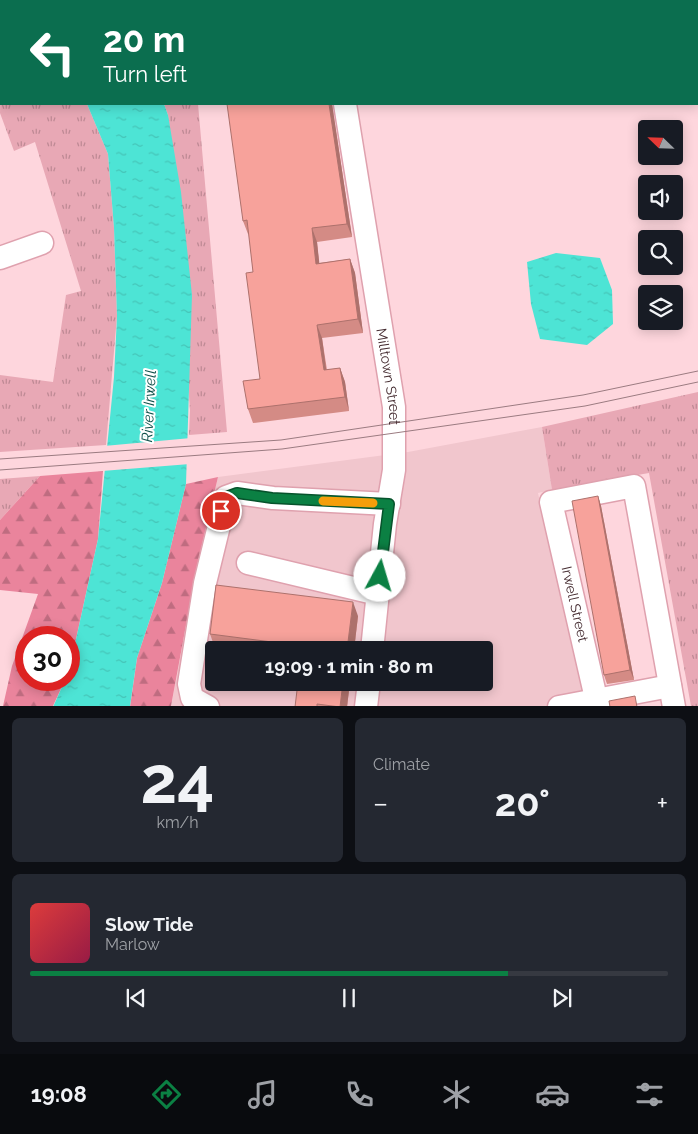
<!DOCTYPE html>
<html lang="en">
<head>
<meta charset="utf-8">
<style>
  :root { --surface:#171b24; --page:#242831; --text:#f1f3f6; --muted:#9ea1a6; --line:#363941; --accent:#0b8043 }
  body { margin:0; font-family:Raleway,sans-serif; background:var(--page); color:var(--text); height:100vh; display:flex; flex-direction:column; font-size:19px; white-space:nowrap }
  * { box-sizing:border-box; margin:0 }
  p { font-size:16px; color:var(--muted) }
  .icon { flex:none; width:28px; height:28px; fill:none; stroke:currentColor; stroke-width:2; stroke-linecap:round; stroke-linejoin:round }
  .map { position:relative; height:706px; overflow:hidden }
  .details { display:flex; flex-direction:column; gap:12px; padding:12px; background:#0d0f14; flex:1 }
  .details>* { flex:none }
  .guide { position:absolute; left:0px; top:0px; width:699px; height:105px; box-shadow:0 2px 12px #0003; background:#0b6e4f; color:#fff; overflow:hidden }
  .needle { width:32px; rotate:293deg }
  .buttons { position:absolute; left:638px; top:120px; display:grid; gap:10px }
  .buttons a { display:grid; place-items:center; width:45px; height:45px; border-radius:5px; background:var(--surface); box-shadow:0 2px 12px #0003; font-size:25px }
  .speed { position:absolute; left:15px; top:626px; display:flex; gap:10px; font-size:25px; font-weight:700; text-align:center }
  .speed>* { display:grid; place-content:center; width:65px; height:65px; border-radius:50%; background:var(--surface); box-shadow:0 2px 12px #0003; line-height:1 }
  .speed .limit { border:8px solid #d22; background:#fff; color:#111 }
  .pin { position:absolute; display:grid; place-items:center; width:42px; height:42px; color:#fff; margin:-21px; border:2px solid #fff; border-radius:50%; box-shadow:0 1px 5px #0007 }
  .me { position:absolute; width:55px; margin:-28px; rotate:6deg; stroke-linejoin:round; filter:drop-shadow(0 0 4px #0008) }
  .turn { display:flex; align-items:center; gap:18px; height:105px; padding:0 20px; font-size:22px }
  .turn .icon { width:65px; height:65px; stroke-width:2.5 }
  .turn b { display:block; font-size:35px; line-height:42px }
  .big { font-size:38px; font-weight:700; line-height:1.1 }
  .details .tile { flex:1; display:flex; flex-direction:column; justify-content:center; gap:8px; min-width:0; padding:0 18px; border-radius:8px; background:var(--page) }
  .details .dial { align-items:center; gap:0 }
  .dial b { font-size:65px; line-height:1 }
  .song { display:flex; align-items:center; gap:15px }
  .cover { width:60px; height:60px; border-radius:8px; background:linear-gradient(135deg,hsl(0 70% 55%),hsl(340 70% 35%)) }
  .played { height:5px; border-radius:2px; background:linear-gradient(90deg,var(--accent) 75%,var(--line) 75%) }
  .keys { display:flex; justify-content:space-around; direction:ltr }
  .heat { display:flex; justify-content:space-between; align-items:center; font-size:28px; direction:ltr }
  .details .tiles { flex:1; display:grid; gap:12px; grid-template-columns:1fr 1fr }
  .tile:last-child { grid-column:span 2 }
  .trip { position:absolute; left:205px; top:641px; width:288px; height:50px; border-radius:5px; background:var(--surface); box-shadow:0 2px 12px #0003; font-weight:700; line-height:50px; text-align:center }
  .tabs { display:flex; height:80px; justify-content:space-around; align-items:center; background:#090b0e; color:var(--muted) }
  .tabs .icon { width:35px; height:35px }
  .tabs .current { color:var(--accent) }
  .tabs b { font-size:22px; color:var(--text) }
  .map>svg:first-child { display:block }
  .built { fill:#f1c6cd; fill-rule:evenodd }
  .grass { fill:url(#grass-tufts) }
  .forest { fill:url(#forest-firs) }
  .water { fill:url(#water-ripples) }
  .pier { fill:#fed6dd }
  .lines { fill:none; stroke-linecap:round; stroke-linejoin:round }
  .minor-casing { stroke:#dfa1ae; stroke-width:25 }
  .minor { stroke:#fff; stroke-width:22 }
  .tram { stroke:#9b7b81; stroke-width:1 }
  .wall { fill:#d48b85 }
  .shaded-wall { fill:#ad716c }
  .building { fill:#f7a29b; stroke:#ad716c }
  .route-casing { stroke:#07532c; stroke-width:12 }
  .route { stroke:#0b8043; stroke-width:9 }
  .slow { stroke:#f59e0b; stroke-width:9 }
  .labels { text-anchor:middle; stroke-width:4; stroke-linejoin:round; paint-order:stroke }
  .street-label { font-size:14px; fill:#452c31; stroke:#fff }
  .water-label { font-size:15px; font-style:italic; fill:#12524c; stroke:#fff }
</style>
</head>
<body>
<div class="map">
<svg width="698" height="707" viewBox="0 0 698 707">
  <defs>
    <pattern id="grass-tufts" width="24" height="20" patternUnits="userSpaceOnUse" patternTransform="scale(1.25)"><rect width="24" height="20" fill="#e8a8b5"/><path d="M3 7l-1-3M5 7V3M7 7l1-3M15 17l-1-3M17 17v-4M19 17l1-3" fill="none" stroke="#be8994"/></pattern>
    <pattern id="forest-firs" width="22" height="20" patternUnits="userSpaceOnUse" patternTransform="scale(1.25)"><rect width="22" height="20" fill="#ea849c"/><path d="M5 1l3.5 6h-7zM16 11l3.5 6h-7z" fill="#bf6c80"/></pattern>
    <pattern id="water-ripples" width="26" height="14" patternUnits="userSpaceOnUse" patternTransform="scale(1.25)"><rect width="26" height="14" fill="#4de4d5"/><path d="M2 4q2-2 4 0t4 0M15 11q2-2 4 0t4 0" fill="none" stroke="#45c4b7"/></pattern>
  </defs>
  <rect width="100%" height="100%" fill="#fed6dd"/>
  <!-- built -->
  <path class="built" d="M 542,427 L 552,490 L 538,493 L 584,698 L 540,707 L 171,707 L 197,566 L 218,477 L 408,452 ZM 214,650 L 484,650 L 484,682 L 214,682 Z"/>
  <!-- grass -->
  <g class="grass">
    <path d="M 1,53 L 1,104 L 87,104 L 108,154 L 114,228 L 117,316 L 106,445 L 0,452 L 0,375 L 53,382 L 66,295 L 81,291 L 35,142 L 14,151 L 0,113 Z"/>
    <path d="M 164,104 L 198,104 L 227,432 L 189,435 L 190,410 L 168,115 Z"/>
    <path d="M 698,392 L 698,706 L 691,706 L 649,473 L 552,490 L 542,427 Z"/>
    <path d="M 40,476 L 0,520 L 0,479 Z"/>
  </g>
  <!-- forest -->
  <g class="forest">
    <path d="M 103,471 L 98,539 L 69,671 L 69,638 L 26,638 L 26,680 L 65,680 L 53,706 L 3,706 L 12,666 L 38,594 L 0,590 L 0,520 L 40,476 Z"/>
    <path d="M 218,477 L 197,566 L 171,706 L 130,707 L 137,658 L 162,583 L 186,484 Z"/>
  </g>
  <!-- water -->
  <g class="water">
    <path d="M 87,104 L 164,104 L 168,115 L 181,192 L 192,295 L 186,484 L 162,583 L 137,658 L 130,706 L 53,707 L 65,680 L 69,680 L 69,671 L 98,539 L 114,377 L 117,316 L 114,228 L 108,154 Z"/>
    <path d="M 556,253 L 600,258 L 612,290 L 613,324 L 587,345 L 540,339 L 531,304 L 527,262 Z"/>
  </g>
  <!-- pier -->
  <path class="pier" d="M 191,438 L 190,464 L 102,471 L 104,446 Z"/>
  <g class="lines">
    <defs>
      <g id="minor">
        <path d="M 330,0 L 330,1"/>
        <path id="s1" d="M 345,104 L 394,407 L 394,470 L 385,524 L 372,650"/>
        <path d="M 0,258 L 42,243"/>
        <path d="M 248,563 L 378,594"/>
        <path d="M 208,707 L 192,698 L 189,684 L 205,583 L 226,497 L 237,493 L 273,498 L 389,504"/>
        <path d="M 366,707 L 369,682"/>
        <path d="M 559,707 L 670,686"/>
        <path d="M 598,707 L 551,502 L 634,486 L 674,707"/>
      </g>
    </defs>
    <!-- minor casing -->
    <use href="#minor" class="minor-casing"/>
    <!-- minor -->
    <use href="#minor" class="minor"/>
    <!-- tram -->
    <g class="tram">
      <path d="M 0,459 L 281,440 L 583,395 L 698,371"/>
      <path d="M 0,470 L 282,449 L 585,406 L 698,382"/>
    </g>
  </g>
  <!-- wall -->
  <g class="wall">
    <path d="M 332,104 L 352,237 L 317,242 L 319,263 L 350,259 L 355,273 L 363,333 L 322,338 L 327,370 L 340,368 L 345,382 L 349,411 L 253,423 L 248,409 L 260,379 L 253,272 L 249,234 L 248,234 L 243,221 Z"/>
    <path d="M 598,496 L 601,506 L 634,680 L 607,684 L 604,675 Z"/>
    <path d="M 358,616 L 354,650 L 230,650 L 215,648 L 210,634 Z"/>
    <path d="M 350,682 L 347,707 L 295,707 Z"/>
  </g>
  <!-- shaded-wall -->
  <g class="shaded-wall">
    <path d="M 329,104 L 332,104 L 352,237 L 347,224 Z"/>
    <path d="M 312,228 L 317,242 L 321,278 L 316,264 Z"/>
    <path d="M 350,259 L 355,273 L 363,333 L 358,319 Z"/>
    <path d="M 317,325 L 322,338 L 328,384 L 324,370 Z"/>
    <path d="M 340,368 L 345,382 L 349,411 L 345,397 Z"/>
    <path d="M 598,496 L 601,506 L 634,680 L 630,670 Z"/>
    <path d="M 353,602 L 358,616 L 354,650 L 347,650 Z"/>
    <path d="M 343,682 L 350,682 L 347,707 L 340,707 Z"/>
  </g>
  <!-- building -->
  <g class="building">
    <path d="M 227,104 L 329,104 L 347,224 L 312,228 L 316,264 L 350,259 L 358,319 L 317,325 L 324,370 L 340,368 L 345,397 L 248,409 L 243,381 L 260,379 L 246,273 L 253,272 L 247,220 L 243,221 Z"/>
    <path d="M 598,496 L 630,670 L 604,675 L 572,501 Z"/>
    <path d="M 216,585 L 353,602 L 347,650 L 302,650 L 303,646 L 210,634 Z"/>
    <path d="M 298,682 L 343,682 L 340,707 L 317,704 L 317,707 L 295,707 Z"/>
    <path d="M 635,696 L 637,707 L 610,707 L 609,701 Z"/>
  </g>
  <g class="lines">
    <defs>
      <path id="route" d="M 221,511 L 226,497 L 237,493 L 272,498 L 389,504 L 380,576"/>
    </defs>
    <!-- route casing -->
    <use href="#route" class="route-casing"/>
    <!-- route -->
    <use href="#route" class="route"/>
    <!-- slow -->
    <path class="slow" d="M 323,501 L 373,503"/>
  </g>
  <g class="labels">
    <!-- street labels -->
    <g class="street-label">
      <text dy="5" stroke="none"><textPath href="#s1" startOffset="276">Milltown Street</textPath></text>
      <text transform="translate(575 604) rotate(77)" y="5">Irwell Street</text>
    </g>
    <!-- water labels -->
    <g class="water-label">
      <text transform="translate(149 406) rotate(-87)" y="5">River Irwell</text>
    </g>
  </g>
</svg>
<div class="buttons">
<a><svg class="needle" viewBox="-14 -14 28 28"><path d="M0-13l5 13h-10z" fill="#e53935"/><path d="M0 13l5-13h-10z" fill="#9ea1a6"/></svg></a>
<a><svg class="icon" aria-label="sound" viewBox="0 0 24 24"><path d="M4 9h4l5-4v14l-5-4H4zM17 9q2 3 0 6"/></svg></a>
<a><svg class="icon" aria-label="search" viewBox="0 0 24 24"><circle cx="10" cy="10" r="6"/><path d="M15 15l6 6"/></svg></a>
<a><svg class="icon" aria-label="layers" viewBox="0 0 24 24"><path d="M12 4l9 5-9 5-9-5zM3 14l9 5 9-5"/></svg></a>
</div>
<div class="speed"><div class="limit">30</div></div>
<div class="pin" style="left:221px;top:511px;background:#d93025"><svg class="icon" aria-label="arrive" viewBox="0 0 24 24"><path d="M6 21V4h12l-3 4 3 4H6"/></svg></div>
<svg class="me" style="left:380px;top:576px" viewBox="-20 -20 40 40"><circle r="19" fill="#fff"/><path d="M0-13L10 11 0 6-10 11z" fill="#0b8043"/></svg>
<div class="trip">19:09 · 1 min · 80 m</div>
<div class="guide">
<div class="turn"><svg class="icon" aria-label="left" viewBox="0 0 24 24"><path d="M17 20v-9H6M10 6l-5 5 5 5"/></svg><div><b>20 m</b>Turn left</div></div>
</div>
</div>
<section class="details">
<div class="tiles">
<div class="tile dial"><b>24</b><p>km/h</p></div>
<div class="tile"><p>Climate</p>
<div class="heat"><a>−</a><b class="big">20°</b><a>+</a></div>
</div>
<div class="tile">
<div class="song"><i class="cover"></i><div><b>Slow Tide</b><p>Marlow</p></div></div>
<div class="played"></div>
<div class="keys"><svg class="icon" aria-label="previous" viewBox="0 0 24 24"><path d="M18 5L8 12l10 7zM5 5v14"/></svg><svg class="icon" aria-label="pause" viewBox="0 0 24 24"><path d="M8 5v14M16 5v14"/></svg><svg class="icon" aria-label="next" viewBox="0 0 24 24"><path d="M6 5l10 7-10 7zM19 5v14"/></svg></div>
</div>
</div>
</section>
<nav class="tabs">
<b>19:08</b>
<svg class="icon current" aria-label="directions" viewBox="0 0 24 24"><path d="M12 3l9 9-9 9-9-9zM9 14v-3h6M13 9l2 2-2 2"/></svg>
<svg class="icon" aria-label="music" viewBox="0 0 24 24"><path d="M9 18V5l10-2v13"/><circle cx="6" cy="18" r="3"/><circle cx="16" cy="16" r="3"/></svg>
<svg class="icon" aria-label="phone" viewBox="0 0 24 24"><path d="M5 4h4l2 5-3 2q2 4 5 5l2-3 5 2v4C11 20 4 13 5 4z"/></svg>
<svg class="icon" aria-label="climate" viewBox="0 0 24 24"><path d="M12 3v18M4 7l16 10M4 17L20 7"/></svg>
<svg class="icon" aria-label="car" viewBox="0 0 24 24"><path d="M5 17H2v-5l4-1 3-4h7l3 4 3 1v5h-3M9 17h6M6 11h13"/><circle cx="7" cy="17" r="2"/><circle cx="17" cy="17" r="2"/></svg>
<svg class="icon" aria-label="filters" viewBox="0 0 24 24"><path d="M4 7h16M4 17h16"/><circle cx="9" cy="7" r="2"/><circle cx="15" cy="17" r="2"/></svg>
</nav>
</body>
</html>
